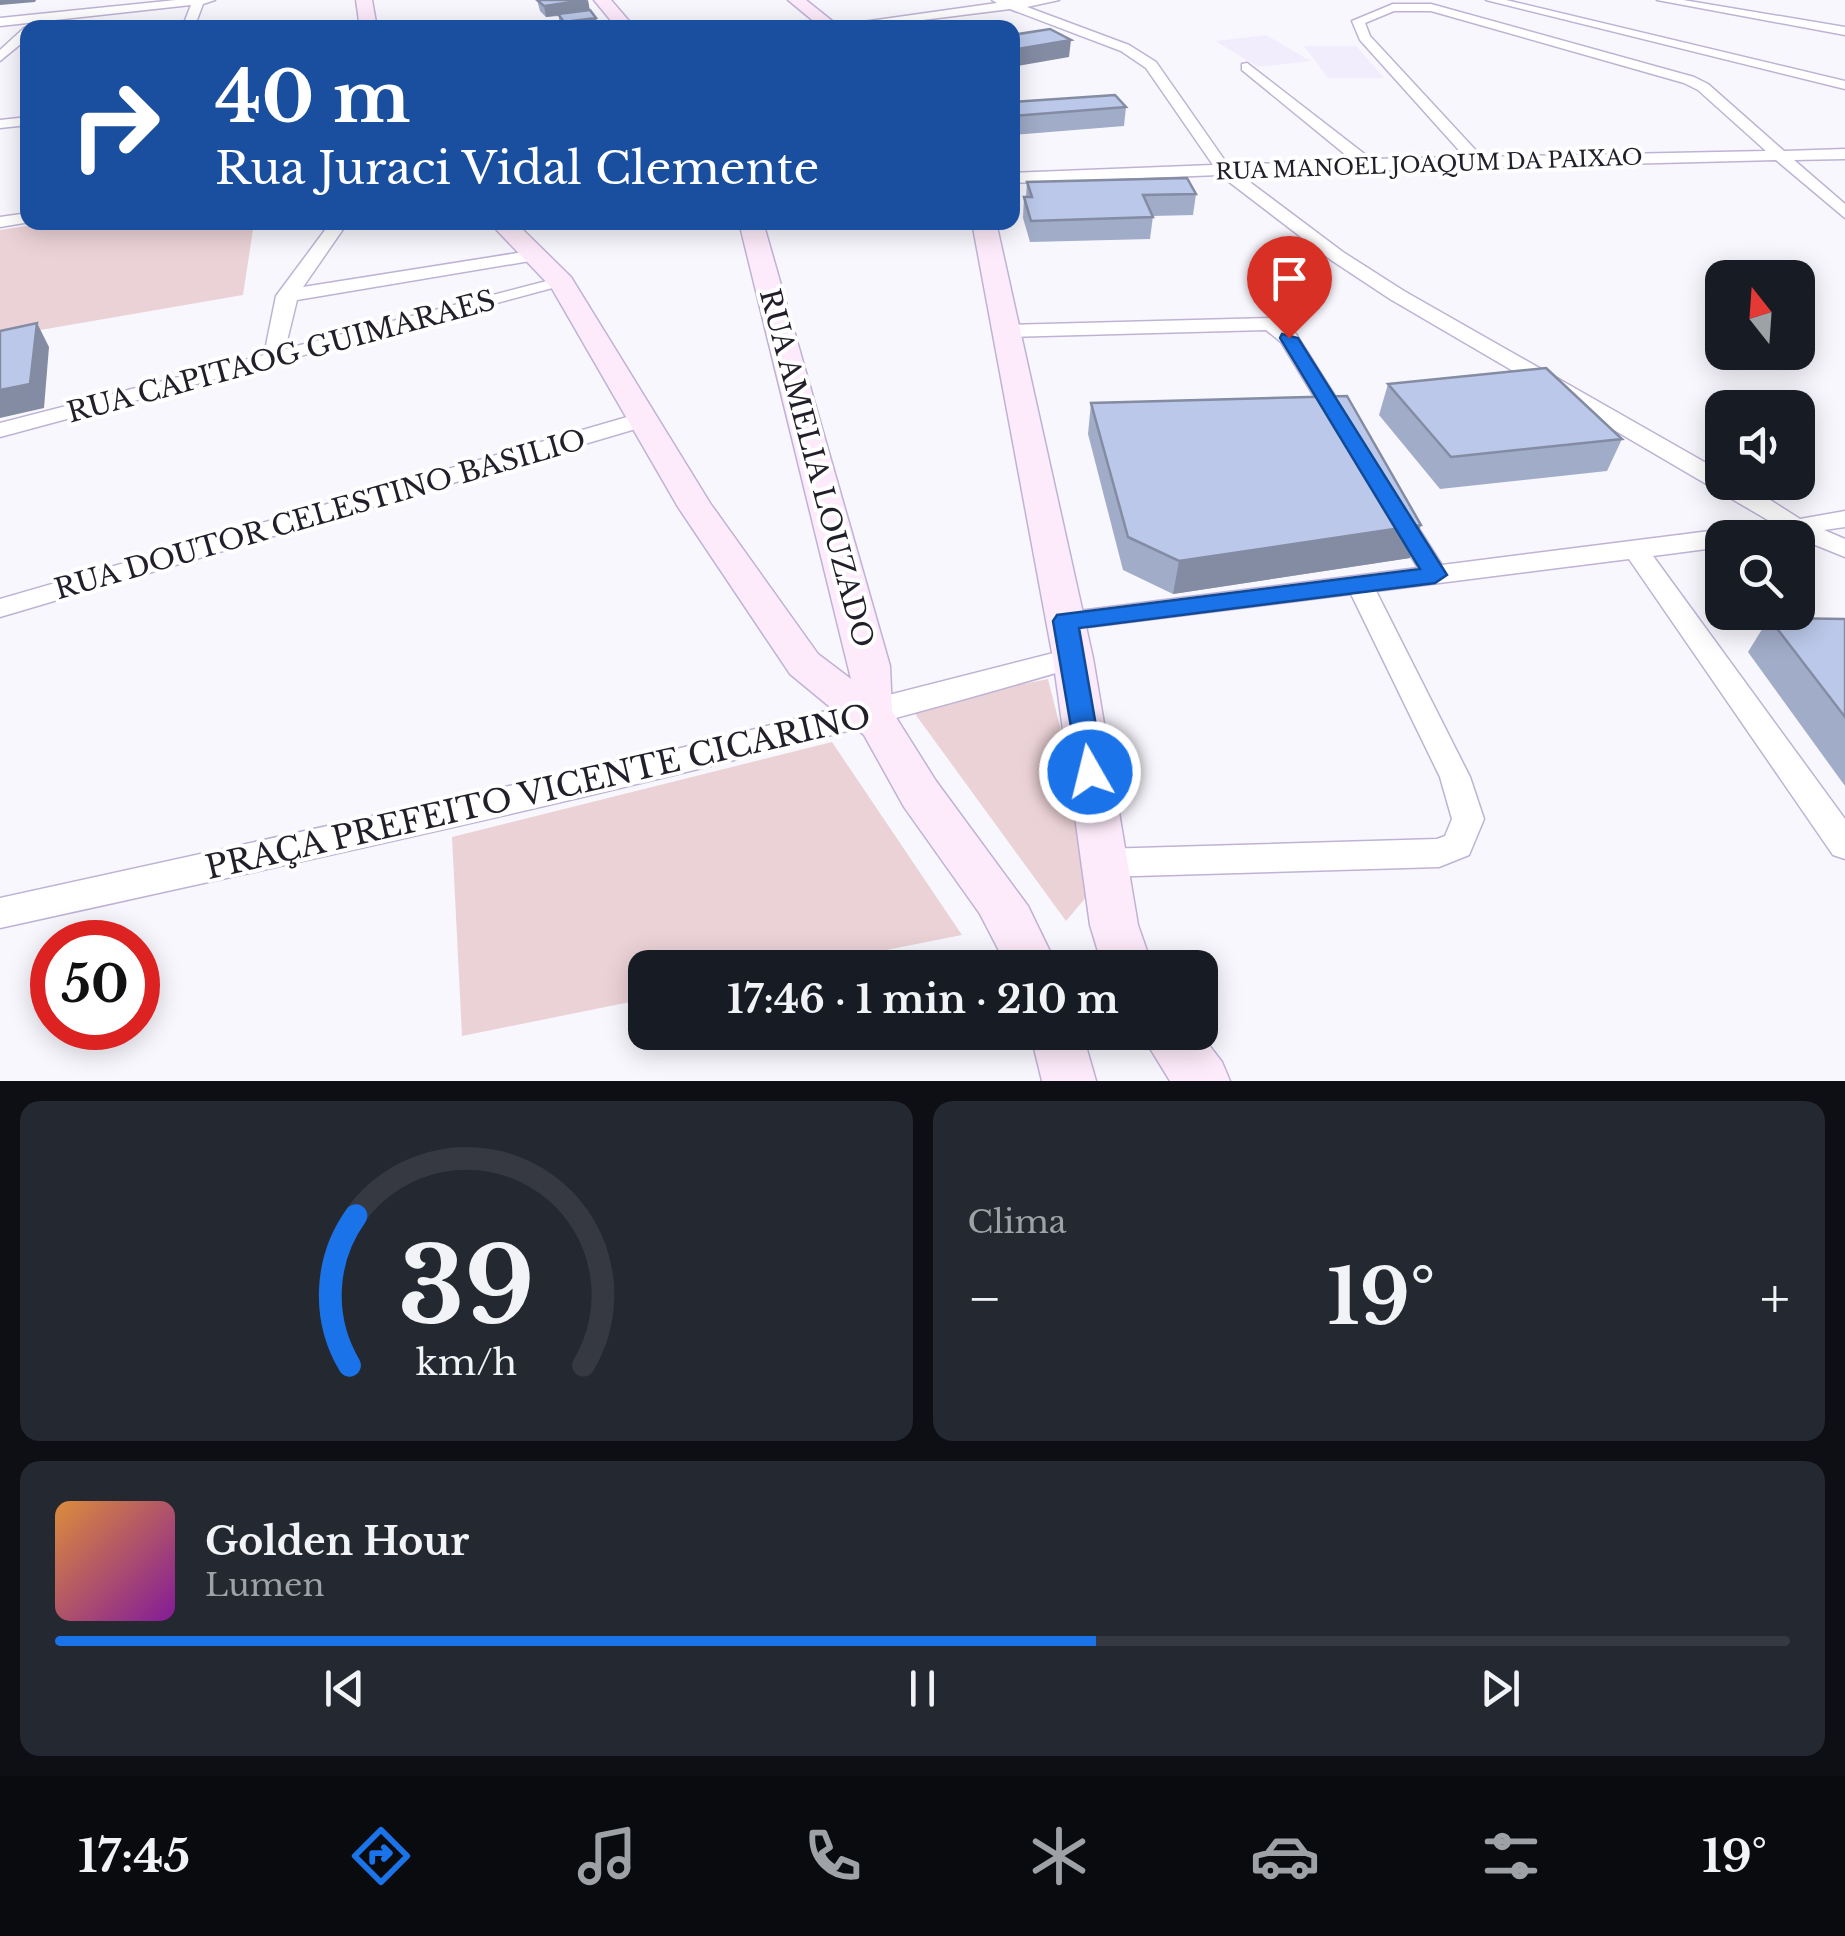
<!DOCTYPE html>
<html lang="pt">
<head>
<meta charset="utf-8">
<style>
  :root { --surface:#171b24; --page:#242831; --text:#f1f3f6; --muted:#9ea1a6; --line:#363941; --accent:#1a73e8 }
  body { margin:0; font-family:"Libre Baskerville",serif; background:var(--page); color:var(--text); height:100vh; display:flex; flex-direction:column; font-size:38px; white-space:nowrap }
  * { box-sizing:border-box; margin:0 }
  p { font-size:32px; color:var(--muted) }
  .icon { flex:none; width:55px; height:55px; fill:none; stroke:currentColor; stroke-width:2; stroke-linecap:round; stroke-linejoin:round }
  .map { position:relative; height:1081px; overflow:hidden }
  .details { display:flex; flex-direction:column; gap:20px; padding:20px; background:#0d0f14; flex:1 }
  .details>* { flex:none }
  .banner { position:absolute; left:20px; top:20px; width:1000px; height:210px; border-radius:20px; box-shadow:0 5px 25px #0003; background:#1a4fa0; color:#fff; overflow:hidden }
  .needle { width:65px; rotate:343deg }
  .controls { position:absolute; left:1705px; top:260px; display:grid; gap:20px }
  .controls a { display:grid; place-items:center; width:110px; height:110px; border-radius:20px; background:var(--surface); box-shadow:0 5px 25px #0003; font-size:50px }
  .speed { position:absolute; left:30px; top:920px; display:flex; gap:20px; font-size:50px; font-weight:700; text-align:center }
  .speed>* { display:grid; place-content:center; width:130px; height:130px; border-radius:50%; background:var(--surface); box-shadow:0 5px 25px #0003; line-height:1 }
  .speed .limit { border:15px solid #d22; background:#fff; color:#111 }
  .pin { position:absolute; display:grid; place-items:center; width:85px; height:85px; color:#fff; margin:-102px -42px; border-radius:50% 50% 50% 0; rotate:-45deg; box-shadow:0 0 10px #0007 }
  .pin .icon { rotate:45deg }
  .me { position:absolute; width:110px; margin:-55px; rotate:352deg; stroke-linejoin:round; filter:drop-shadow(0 0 8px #0008) }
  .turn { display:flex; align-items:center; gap:35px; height:210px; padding:0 30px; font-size:45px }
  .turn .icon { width:130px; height:130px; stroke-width:2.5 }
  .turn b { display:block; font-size:70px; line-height:85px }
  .big { font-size:75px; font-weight:700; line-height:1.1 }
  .details .card { flex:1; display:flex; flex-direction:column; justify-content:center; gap:15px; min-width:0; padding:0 35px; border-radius:20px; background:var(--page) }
  .details .dial { align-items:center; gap:0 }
  .dial svg { height:260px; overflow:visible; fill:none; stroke:var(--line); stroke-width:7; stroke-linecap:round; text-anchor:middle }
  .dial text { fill:var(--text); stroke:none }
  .song { display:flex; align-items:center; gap:30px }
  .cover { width:120px; height:120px; border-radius:15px; background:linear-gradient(135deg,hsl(30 70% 55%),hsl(290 70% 35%)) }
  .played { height:10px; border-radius:5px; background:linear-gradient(90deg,var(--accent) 60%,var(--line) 60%) }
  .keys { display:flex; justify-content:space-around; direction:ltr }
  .heat { display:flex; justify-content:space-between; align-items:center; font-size:55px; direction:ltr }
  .details .tiles { flex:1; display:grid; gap:20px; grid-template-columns:1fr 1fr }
  .card:last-child { grid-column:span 2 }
  .trip { position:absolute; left:628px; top:950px; width:590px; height:100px; border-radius:20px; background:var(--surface); box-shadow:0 5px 25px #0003; font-weight:700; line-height:100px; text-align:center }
  .tabs { display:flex; height:160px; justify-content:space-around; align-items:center; background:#090b0e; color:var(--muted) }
  .tabs .icon { width:70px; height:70px }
  .tabs .on { color:var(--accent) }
  .tabs b { font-size:45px; color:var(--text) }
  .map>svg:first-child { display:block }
  .built { fill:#f2edfd }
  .green { fill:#ebd2d7 }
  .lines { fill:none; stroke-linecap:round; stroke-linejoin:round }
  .street-casing { stroke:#beb3d4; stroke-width:3 }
  .secondary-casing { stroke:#beb3d4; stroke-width:3 }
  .street { fill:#fff; fill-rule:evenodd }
  .secondary { fill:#fdeafa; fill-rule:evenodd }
  .wall { fill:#a1acc8 }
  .shaded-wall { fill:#838ca3 }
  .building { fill:#bbc8e9; stroke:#838ca3; stroke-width:2.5 }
  .route { fill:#1a73e8; stroke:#114b97; stroke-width:2.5 }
  .labels { text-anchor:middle; stroke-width:8; stroke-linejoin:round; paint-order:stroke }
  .far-street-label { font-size:22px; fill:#221e2a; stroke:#fff }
  .street-label { font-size:28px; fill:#221e2a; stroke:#fff }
  .near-street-label { font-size:32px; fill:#221e2a; stroke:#fff }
</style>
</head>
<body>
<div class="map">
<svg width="1845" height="1081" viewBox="0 0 1845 1081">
  <rect width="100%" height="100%" fill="#f9f7fe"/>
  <!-- built -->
  <g class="built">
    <path d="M 1266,35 L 1311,61 L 1258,67 L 1215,41 Z"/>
    <path d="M 1304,46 L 1356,46 L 1384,78 L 1328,78 Z"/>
  </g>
  <!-- green -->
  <g class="green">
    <path d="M 52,222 L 254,223 L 243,295 L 0,337 L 0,230 Z"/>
    <path d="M 1048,679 L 1099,882 L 1066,921 L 910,707 Z"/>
    <path d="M 832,742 L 962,935 L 800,967 L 645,968 L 645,999 L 462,1036 L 452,837 Z"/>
  </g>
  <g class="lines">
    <defs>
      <g id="street">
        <path d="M 176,0 L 215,0 L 203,4 L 194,28 L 182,28 L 191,5 L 0,26 L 0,18 Z"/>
        <path d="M 992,0 L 1059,0 L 1027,7 L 1129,45 L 1156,62 L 1228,165 L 1352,160 L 1242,70 L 1242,64 L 1247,63 L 1371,159 L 1465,157 L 1360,40 L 1352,21 L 1393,4 L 1431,4 L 1694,77 L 1708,84 L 1784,151 L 1845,149 L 1845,159 L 1794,160 L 1845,204 L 1845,218 L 1776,160 L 1239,174 L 1343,252 L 1404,291 L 1722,472 L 1722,482 L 1742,482 L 1800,519 L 1845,511 L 1845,527 L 1824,530 L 1845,539 L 1845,557 L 1793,536 L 1722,538 L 1722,547 L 1653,556 L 1845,819 L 1845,859 L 1833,855 L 1629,559 L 1376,591 L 1470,777 L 1484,819 L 1469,855 L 1439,867 L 1102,877 L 1090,873 L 1085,863 L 1090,853 L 1102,849 L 1437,839 L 1445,836 L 1452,819 L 1440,777 L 1351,594 L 1065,630 L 1055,628 L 1051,621 L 1055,614 L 1418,568 L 1386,515 L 1398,507 L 1407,510 L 1442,565 L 1773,523 L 1390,299 L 1331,260 L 1220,175 L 1012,183 L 1012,173 L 1213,165 L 1146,68 L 1121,51 L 1010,9 L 859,28 L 820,28 L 997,3 ZM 1394,11 L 1431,11 L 1684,83 L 1698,90 L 1766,151 L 1482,157 L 1370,36 L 1365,23 Z"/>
        <path d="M 1486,0 L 1506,0 L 1845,81 L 1845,89 Z"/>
        <path d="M 1657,0 L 1683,0 L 1845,27 L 1845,35 Z"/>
        <path d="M 24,28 L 28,27 L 29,28 L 28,38 L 0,61 L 0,50 Z"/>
        <path d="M 28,117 L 28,125 L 0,128 L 0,120 Z"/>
        <path d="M 28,213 L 30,222 L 0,227 L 0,217 Z"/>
        <path d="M 331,222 L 348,222 L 303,287 L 536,250 L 545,255 L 536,260 L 297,300 L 285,349 L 562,277 L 571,283 L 0,437 L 0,423 L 264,355 L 276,296 Z"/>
        <path d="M 1270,318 L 1296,334 L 1354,426 L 1351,431 L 1335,431 L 1281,342 L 1266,330 L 1004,337 L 994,331 L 1004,325 Z"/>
        <path d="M 641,413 L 652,420 L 649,425 L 0,617 L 0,599 Z"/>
        <path d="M 1073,648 L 1083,651 L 1087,658 L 1083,665 C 727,771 362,848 0,928 L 0,898 L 673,750 Z"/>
      </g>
      <g id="secondary">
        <path d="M 356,0 L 372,0 L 377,28 L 360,28 Z"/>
        <path d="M 594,0 L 611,0 L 635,28 L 617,28 Z"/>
        <path d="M 788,0 L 806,0 L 841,28 L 822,28 Z"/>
        <path d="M 489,222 L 515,222 L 571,277 L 710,503 L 818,654 L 851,679 L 739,222 L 763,222 L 890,666 L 892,711 L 936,781 L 1028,906 L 1058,968 L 1008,968 L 980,914 L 904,807 L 864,735 L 790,674 L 678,507 L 551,287 Z"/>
        <path d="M 972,222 L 996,222 L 1093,658 L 1138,925 L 1153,968 L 1103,968 L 1090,925 L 1053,658 Z"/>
        <path d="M 1030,1032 L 1082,1032 L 1096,1081 L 1042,1081 Z"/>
        <path d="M 1140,1032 L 1199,1032 L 1222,1062 L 1230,1081 L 1170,1081 Z"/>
      </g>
    </defs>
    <!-- street casing -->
    <use href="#street" class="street-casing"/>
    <!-- secondary casing -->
    <use href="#secondary" class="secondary-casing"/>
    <!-- street -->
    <use href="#street" class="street"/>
    <!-- secondary -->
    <use href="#secondary" class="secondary"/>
  </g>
  <!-- wall -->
  <g class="wall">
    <path d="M 537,0 L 590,10 L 596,18 L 597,24 L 565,28 L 559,20 L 559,16 L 546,17 L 540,11 Z"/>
    <path d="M 1012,102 L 1126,107 L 1124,126 L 1012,135 Z"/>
    <path d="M 1027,182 L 1196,194 L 1193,215 L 1153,216 L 1150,239 L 1030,242 L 1023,218 L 1024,197 L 1026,197 Z"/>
    <path d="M 1388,384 L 1622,439 L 1607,471 L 1440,489 L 1379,415 Z"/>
    <path d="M 1091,403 L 1410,558 L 1173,594 L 1123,570 L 1088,434 Z"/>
    <path d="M 1769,618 L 1845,619 L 1845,786 L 1748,652 Z"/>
  </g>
  <!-- shaded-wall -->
  <g class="shaded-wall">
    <path d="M 0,0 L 36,0 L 35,2 L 0,5 Z"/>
    <path d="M 588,0 L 590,11 L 546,17 L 544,6 Z"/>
    <path d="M 596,18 L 597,24 L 565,28 L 564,22 Z"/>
    <path d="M 1071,40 L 1069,57 L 1012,67 L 1012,50 Z"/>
    <path d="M 37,323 L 49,347 L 44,408 L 0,418 L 0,390 Z"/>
    <path d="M 1421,525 L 1410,558 L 1173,594 L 1179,561 Z"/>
  </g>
  <!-- building -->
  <g class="building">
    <path d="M 537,0 L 586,0 L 544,6 Z"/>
    <path d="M 590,10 L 596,18 L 564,22 L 558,14 Z"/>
    <path d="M 1050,29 L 1071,40 L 1012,50 L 1012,35 Z"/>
    <path d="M 1115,95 L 1126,107 L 1012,116 L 1012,102 Z"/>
    <path d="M 1187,178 L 1196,194 L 1143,195 L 1153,217 L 1031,221 L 1024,197 L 1032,197 L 1027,182 Z"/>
    <path d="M 37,323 L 30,384 L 0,390 L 0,331 Z"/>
    <path d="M 1546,368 L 1622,439 L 1451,457 L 1388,384 Z"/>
    <path d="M 1347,396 L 1421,525 L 1179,561 L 1128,537 L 1091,403 Z"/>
    <path d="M 1769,618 L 1845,619 L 1845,717 Z"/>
  </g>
  <!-- route -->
  <path class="route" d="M 1282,334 L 1298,338 L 1447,575 L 1435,583 L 1079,628 L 1104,772 L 1099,780 L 1080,780 L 1053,621 L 1057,615 L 1420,569 L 1280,338 Z"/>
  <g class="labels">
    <!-- far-street labels -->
    <g class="far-street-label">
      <text transform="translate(1429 164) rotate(-2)" y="8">RUA MANOEL JOAQUM DA PAIXAO</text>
    </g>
    <!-- street labels -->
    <g class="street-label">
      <text transform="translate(281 356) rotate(-15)" y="10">RUA CAPITAOG GUIMARAES</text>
      <text transform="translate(817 468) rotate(75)" y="10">RUA AMELIA LOUZADO</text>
      <text transform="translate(320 514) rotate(-16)" y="10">RUA DOUTOR CELESTINO BASILIO</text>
    </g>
    <!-- near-street labels -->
    <g class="near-street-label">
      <text transform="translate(538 792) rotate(-13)" y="11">PRAÇA PREFEITO VICENTE CICARINO</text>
    </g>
  </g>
</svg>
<div class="controls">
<a><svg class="needle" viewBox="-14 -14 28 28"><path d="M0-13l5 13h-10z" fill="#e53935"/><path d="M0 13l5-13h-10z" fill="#9ea1a6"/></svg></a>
<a><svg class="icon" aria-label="sound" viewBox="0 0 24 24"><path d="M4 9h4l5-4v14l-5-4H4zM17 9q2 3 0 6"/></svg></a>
<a><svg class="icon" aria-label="search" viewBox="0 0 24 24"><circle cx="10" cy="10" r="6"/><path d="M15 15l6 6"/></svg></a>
</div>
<div class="speed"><div class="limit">50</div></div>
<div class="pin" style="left:1289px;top:338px;background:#d93025"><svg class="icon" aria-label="arrive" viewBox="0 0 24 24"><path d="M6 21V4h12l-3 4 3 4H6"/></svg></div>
<svg class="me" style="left:1090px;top:772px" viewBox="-20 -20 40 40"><circle r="17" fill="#1a73e8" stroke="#fff" stroke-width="3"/><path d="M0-11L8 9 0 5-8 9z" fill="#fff"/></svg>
<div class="trip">17:46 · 1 min · 210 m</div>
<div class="banner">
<div class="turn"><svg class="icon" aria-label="right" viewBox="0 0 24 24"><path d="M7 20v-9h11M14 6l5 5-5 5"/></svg><div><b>40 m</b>Rua Juraci Vidal Clemente</div></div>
</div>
</div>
<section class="details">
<div class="tiles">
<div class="card dial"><svg viewBox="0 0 100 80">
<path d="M14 69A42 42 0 1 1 86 69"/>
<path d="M14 69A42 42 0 0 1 16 23" stroke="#1a73e8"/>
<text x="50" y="56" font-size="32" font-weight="700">39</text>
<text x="50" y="72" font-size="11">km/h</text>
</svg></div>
<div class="card"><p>Clima</p>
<div class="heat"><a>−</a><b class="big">19°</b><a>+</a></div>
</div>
<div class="card">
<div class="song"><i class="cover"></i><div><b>Golden Hour</b><p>Lumen</p></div></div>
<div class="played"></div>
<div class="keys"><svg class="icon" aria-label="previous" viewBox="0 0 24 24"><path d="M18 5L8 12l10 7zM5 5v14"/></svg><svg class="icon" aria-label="pause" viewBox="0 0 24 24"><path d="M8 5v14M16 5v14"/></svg><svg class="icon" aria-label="next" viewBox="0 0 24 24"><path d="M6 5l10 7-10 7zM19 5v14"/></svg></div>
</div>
</div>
</section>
<nav class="tabs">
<b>17:45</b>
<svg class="icon on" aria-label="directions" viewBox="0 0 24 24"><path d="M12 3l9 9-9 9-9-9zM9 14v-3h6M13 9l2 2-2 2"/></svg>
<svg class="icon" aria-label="music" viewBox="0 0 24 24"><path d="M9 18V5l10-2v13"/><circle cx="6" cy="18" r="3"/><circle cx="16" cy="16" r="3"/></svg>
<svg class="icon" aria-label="phone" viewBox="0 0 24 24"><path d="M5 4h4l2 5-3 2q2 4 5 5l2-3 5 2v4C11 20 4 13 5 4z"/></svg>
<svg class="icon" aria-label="climate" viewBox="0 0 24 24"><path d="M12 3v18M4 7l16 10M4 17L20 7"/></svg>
<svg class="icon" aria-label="car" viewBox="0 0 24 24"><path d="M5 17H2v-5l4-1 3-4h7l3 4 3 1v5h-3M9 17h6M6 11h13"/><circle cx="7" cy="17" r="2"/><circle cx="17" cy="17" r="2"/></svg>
<svg class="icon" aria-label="filters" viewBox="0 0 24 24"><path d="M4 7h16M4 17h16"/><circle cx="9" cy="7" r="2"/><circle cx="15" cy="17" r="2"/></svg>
<b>19°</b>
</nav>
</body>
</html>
